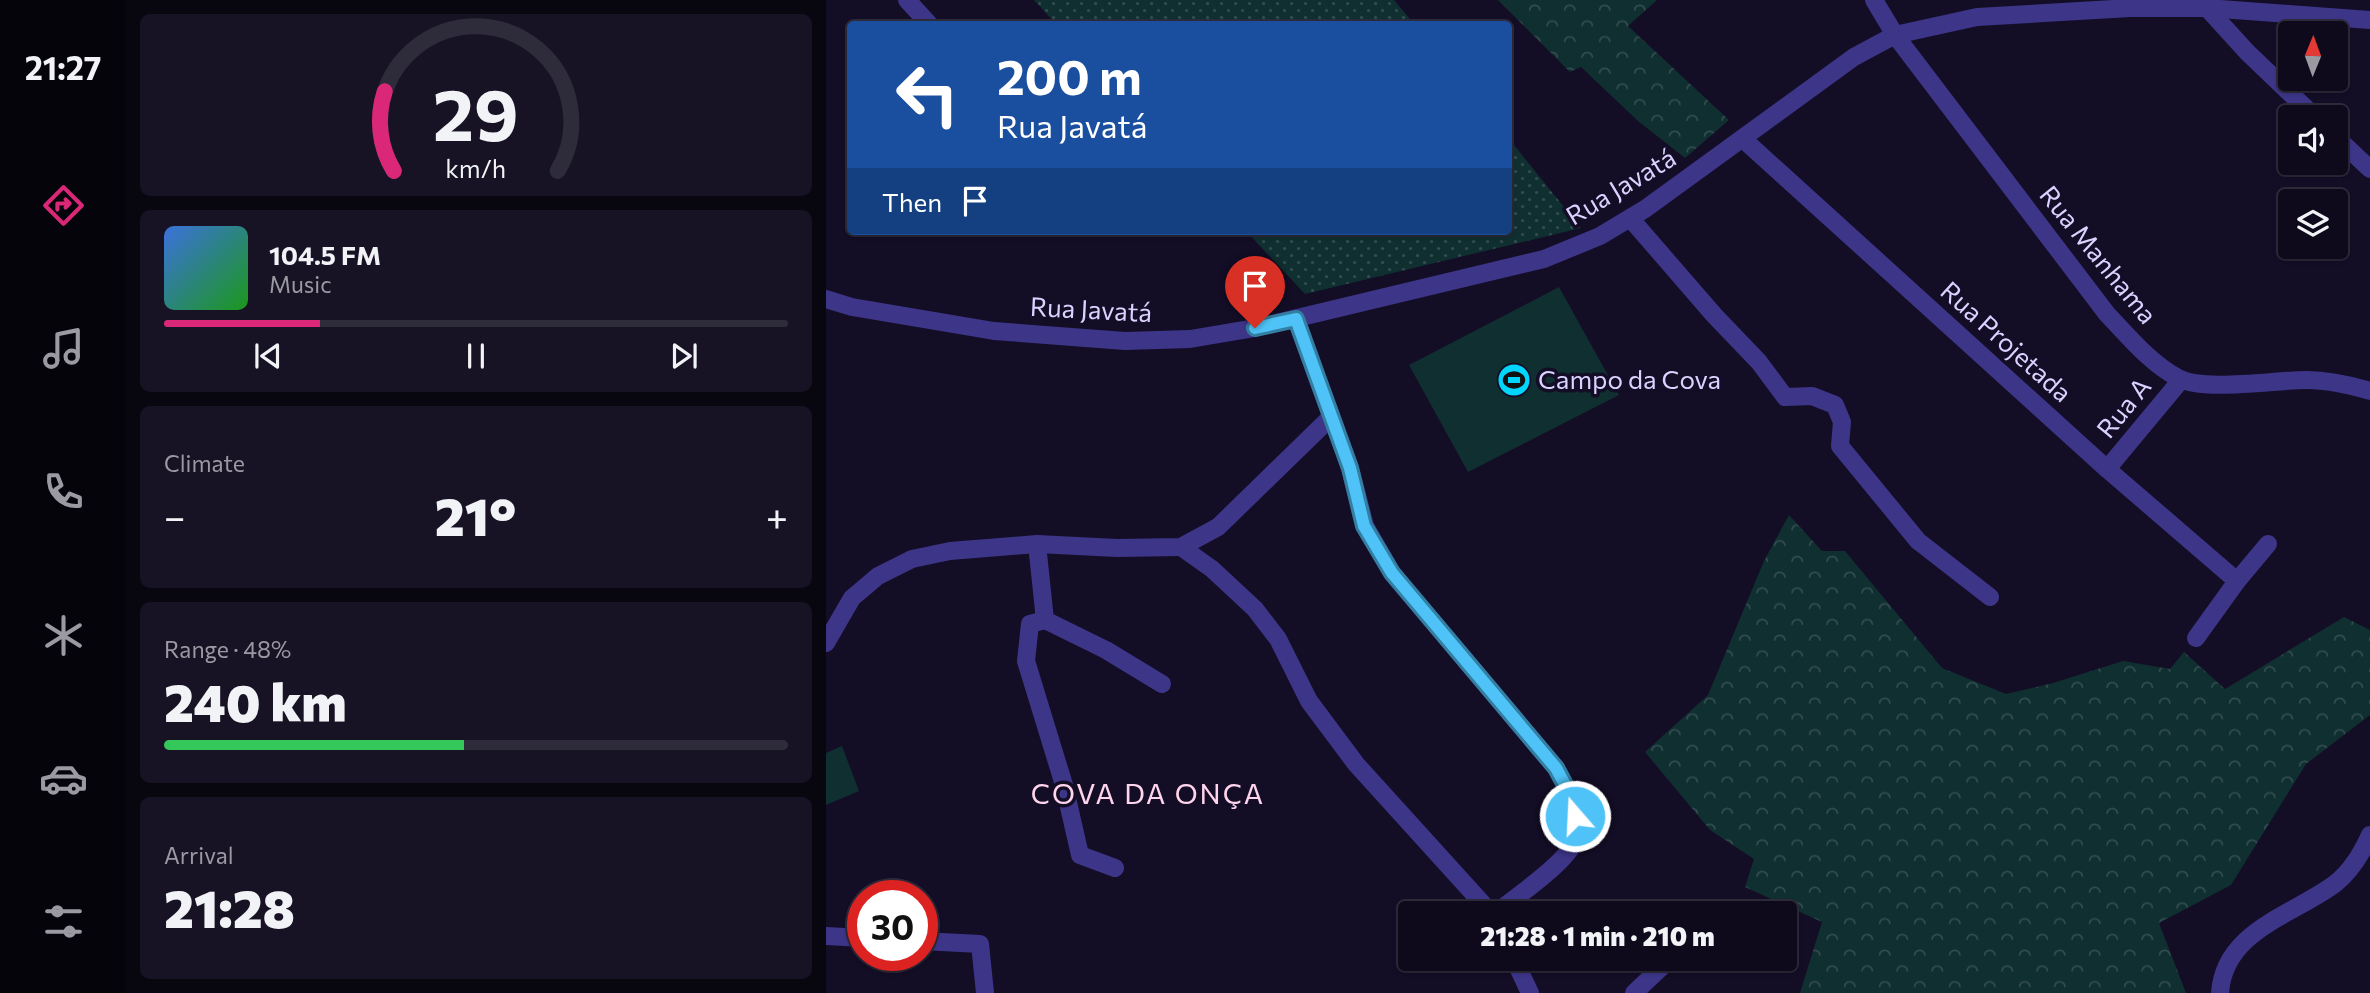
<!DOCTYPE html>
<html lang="en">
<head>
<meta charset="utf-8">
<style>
  :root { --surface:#0e0a1c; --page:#171325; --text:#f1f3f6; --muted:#9b9aa3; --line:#2e2b3b; --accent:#db2777 }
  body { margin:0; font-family:Commissioner,sans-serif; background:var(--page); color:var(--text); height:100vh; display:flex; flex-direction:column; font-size:26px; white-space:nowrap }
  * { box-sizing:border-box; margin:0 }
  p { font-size:23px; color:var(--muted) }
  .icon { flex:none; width:38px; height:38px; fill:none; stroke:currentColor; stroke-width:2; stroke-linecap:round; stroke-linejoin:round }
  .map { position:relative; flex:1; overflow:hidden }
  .details { display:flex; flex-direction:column; gap:14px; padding:14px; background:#08060f; width:700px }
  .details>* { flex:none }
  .guide { position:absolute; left:21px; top:21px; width:665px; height:214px; border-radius:7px; box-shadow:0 2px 5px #0004,0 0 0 2px var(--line); background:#1a4fa0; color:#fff; overflow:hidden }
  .needle { width:46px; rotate:1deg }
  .tools { position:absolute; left:1452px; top:21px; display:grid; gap:14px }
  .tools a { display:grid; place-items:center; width:70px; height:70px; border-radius:7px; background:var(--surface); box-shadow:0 2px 5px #0004,0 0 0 2px var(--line); font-size:35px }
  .speed { position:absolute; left:21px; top:880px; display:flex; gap:14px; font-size:35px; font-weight:700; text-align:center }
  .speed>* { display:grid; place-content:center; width:91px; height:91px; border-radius:50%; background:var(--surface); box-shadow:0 2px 5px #0004,0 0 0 2px var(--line); line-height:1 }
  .speed .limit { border:10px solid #d22; background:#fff; color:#111 }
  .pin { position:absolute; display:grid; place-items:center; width:60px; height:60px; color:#fff; margin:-72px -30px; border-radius:50% 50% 50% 0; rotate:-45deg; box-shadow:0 0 7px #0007 }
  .pin .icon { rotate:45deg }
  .me { position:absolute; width:77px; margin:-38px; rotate:341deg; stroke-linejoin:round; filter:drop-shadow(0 0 5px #0008) }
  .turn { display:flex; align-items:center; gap:24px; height:147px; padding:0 35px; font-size:32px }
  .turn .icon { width:91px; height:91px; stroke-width:2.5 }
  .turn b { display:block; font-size:49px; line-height:60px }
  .then { display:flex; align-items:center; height:66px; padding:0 35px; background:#0003; gap:14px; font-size:26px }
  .big { font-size:52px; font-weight:800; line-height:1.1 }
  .details .widget { flex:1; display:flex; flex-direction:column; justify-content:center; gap:10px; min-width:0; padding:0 24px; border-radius:10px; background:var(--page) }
  .details .dial { align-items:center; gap:0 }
  .dial svg { height:182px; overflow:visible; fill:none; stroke:var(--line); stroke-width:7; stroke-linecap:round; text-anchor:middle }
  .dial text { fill:var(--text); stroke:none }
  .song { display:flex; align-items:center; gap:21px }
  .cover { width:84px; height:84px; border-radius:10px; background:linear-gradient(135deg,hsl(220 70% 55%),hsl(120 70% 35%)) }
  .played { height:7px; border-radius:4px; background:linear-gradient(90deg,var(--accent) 25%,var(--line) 25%) }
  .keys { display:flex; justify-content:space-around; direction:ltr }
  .heat { display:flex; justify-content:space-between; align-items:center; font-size:38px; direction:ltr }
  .charge { height:10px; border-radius:5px; background:linear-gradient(90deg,#34c759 48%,var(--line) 0) }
  .trip { position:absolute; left:572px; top:901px; width:399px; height:70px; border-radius:7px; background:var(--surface); box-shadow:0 2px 5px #0004,0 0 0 2px var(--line); font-weight:800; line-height:70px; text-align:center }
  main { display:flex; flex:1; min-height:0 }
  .tabs { display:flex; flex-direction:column; width:126px; justify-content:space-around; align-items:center; background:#06040b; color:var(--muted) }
  .tabs .icon { width:49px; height:49px }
  .tabs .on { color:var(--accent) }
  .tabs b { font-size:32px; color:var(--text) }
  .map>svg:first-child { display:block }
  .grass { fill:url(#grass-dots) }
  .forest { fill:url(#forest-crowns) }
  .garden { fill:#102f30 }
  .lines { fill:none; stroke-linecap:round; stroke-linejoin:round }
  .minor { stroke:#3d3588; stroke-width:18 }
  .route-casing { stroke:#337fa1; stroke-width:18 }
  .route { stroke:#4fc3f7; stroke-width:12 }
  .labels { text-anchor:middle; stroke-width:7; stroke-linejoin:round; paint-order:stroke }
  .street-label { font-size:26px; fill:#dad2ff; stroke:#130d26 }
  .poi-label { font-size:26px; fill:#dad2ff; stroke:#130d26; text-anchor:start }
  .neighbourhood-label { font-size:28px; letter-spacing:2px; fill:#ffd4ed; stroke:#130d26 }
</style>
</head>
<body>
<main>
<nav class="tabs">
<b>21:27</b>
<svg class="icon on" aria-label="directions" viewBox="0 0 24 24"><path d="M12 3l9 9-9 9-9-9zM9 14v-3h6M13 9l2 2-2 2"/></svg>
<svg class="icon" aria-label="music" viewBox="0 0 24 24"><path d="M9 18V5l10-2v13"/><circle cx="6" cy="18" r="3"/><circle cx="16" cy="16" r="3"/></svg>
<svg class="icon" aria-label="phone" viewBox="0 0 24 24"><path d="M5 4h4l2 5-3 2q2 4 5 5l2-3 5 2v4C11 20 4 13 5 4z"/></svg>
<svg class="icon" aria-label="climate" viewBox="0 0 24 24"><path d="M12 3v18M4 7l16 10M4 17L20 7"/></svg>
<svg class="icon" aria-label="car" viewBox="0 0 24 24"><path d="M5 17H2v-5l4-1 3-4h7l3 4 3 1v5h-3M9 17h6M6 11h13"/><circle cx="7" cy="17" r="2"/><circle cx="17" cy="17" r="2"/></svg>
<svg class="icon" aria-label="filters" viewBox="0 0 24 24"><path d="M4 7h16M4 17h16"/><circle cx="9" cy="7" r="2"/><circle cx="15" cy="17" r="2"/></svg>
</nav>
<section class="details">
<div class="widget dial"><svg viewBox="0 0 100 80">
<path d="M14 69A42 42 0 1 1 86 69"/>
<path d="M14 69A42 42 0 0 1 10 34" stroke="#db2777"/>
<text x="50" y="56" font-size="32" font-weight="700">29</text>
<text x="50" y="72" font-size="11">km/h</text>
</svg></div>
<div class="widget">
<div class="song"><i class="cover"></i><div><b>104.5 FM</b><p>Music</p></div></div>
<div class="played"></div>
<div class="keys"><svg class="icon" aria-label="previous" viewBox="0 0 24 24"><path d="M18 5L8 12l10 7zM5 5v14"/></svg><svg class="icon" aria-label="pause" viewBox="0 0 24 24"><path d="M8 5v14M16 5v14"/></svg><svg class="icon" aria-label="next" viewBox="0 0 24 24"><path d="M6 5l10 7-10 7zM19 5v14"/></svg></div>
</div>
<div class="widget"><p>Climate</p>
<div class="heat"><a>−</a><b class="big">21°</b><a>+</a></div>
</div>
<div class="widget"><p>Range · 48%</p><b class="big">240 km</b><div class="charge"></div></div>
<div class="widget"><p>Arrival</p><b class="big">21:28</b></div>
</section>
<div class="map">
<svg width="1544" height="993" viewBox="0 0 1544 993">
  <defs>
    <pattern id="grass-dots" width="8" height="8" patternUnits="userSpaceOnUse" patternTransform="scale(1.75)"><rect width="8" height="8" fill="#102f30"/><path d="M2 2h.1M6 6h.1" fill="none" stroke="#324c4f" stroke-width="1.8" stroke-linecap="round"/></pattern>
    <pattern id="forest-crowns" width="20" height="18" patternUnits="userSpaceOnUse" patternTransform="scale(1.75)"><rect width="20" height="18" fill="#102f30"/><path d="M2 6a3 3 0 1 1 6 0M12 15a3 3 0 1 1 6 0" fill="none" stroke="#324c4f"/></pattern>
  </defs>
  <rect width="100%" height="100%" fill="#130d26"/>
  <!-- grass -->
  <g class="grass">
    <path d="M 208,0 L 568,0 L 588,24 L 230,24 Z"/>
    <path d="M 683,139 L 755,228 L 479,294 L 420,231 L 682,231 Z"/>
  </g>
  <!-- forest -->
  <g class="forest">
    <path d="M 672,0 L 831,0 L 802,26 L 903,120 L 859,158 L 812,121 L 755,67 L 744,72 Z"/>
    <path d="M 963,515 L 996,551 L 1019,551 L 1116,668 L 1180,694 L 1227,683 L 1297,661 L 1344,669 L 1358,652 L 1399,689 L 1518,617 L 1544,630 L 1544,715 L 1480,764 L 1405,885 L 1333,923 L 1360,993 L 974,993 L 996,922 L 919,887 L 928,859 L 884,830 L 819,752 L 882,695 L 938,561 Z"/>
  </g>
  <!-- garden -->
  <g class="garden">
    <path d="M 733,287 L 793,395 L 642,472 L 583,365 Z"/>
    <path d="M 16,746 L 33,791 L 0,805 L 0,753 Z"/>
  </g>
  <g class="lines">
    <!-- minor -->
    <g class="minor">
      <path d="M 81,0 L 103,24"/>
      <path d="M 1048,0 L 1069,35 L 1281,314 C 1303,337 1324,363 1352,378 C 1378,392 1449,380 1481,380 C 1502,380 1524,385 1544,391"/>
      <path d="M 1381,8 L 1421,52 L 1489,117"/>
      <path d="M 1510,137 L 1544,169"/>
      <path d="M 917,139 L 1281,469 L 1411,581"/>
      <path d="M 804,218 L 888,315 L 933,362 L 959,397 L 986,396 L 1009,405 L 1016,422 L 1014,446 L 1092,541 L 1164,597"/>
      <path d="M 0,299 L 26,307 L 168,331 L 299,341 L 364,339 L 429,328 L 718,259 L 774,236 L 819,209 L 1028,57 L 1069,35 L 1151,17 L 1304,8 L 1381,8 L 1544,20"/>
      <path d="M 470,319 L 524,468 L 539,526 L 566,573 L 730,768 C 740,786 757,819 749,840 C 742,862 688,898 669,914"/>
      <path d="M 1281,469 L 1355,380"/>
      <path d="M 211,544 L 219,620 L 280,650 L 336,684"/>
      <path d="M 355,547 L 386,569 L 429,609 L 452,639 L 483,701 L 530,764 L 666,914"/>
      <path d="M 219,620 L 204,624 L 200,661 L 238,785 L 254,855 L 289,868"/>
      <path d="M 1370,638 L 1411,581 L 1442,544"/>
      <path d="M 0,643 L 26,598 L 52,576 L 86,559 L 124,551 L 211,544 L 291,548 L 355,547 L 392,527 L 505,417"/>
      <path d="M 0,936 L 37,938"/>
      <path d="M 96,941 L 154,944 L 159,993"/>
      <path d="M 688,959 L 704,993"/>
      <path d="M 808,993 L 844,959"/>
      <path d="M 1394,993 C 1398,930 1468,915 1510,883 C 1526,870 1536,853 1544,835"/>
    </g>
  </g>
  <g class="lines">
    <defs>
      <path id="route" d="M 429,328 L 470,319 L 524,468 L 538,526 L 566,573 L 730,768 L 744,794 L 749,816"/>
    </defs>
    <!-- route casing -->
    <use href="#route" class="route-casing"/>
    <!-- route -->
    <use href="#route" class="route"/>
  </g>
  <!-- icons -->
  <defs>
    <symbol id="stadium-disc" viewBox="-11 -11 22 22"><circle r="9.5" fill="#00d5fd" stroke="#130d26"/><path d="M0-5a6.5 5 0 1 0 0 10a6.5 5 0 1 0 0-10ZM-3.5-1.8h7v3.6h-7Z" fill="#111"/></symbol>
  </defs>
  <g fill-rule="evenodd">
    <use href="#stadium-disc" x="669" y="361" width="38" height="38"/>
  </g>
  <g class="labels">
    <!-- street labels -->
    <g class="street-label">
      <text transform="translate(795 187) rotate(-31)" y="9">Rua Javatá</text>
      <text transform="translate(1272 255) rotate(51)" y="9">Rua Manhama</text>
      <text transform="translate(265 310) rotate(3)" y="9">Rua Javatá</text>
      <text transform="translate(1180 342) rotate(42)" y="9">Rua Projetada</text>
      <text transform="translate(1298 408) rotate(-51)" y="9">Rua A</text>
    </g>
    <!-- poi labels -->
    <g class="poi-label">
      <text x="712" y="389">Campo da Cova</text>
    </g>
    <!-- neighbourhood labels -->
    <g class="neighbourhood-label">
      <text x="322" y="804">COVA DA ONÇA</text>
    </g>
  </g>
</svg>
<div class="tools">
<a><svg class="needle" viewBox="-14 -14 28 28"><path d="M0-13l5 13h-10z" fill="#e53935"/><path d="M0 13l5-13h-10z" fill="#9b9aa3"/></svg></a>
<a><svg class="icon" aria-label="sound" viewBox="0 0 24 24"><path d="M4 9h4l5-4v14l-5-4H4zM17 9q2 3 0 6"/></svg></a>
<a><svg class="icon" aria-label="layers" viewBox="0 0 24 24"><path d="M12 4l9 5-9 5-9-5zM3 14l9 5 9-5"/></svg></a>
</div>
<div class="speed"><div class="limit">30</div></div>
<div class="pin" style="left:429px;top:328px;background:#d93025"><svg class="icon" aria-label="arrive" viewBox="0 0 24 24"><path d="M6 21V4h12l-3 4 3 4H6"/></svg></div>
<svg class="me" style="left:749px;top:816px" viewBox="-20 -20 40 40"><circle r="17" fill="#4fc3f7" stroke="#fff" stroke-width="3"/><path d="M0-11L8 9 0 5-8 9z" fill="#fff"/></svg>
<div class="trip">21:28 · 1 min · 210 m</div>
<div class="guide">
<div class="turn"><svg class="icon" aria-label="left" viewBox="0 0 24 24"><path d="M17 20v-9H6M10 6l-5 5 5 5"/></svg><div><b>200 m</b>Rua Javatá</div></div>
<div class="then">Then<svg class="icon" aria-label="arrive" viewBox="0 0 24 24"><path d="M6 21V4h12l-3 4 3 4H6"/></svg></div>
</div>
</div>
</main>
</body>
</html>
